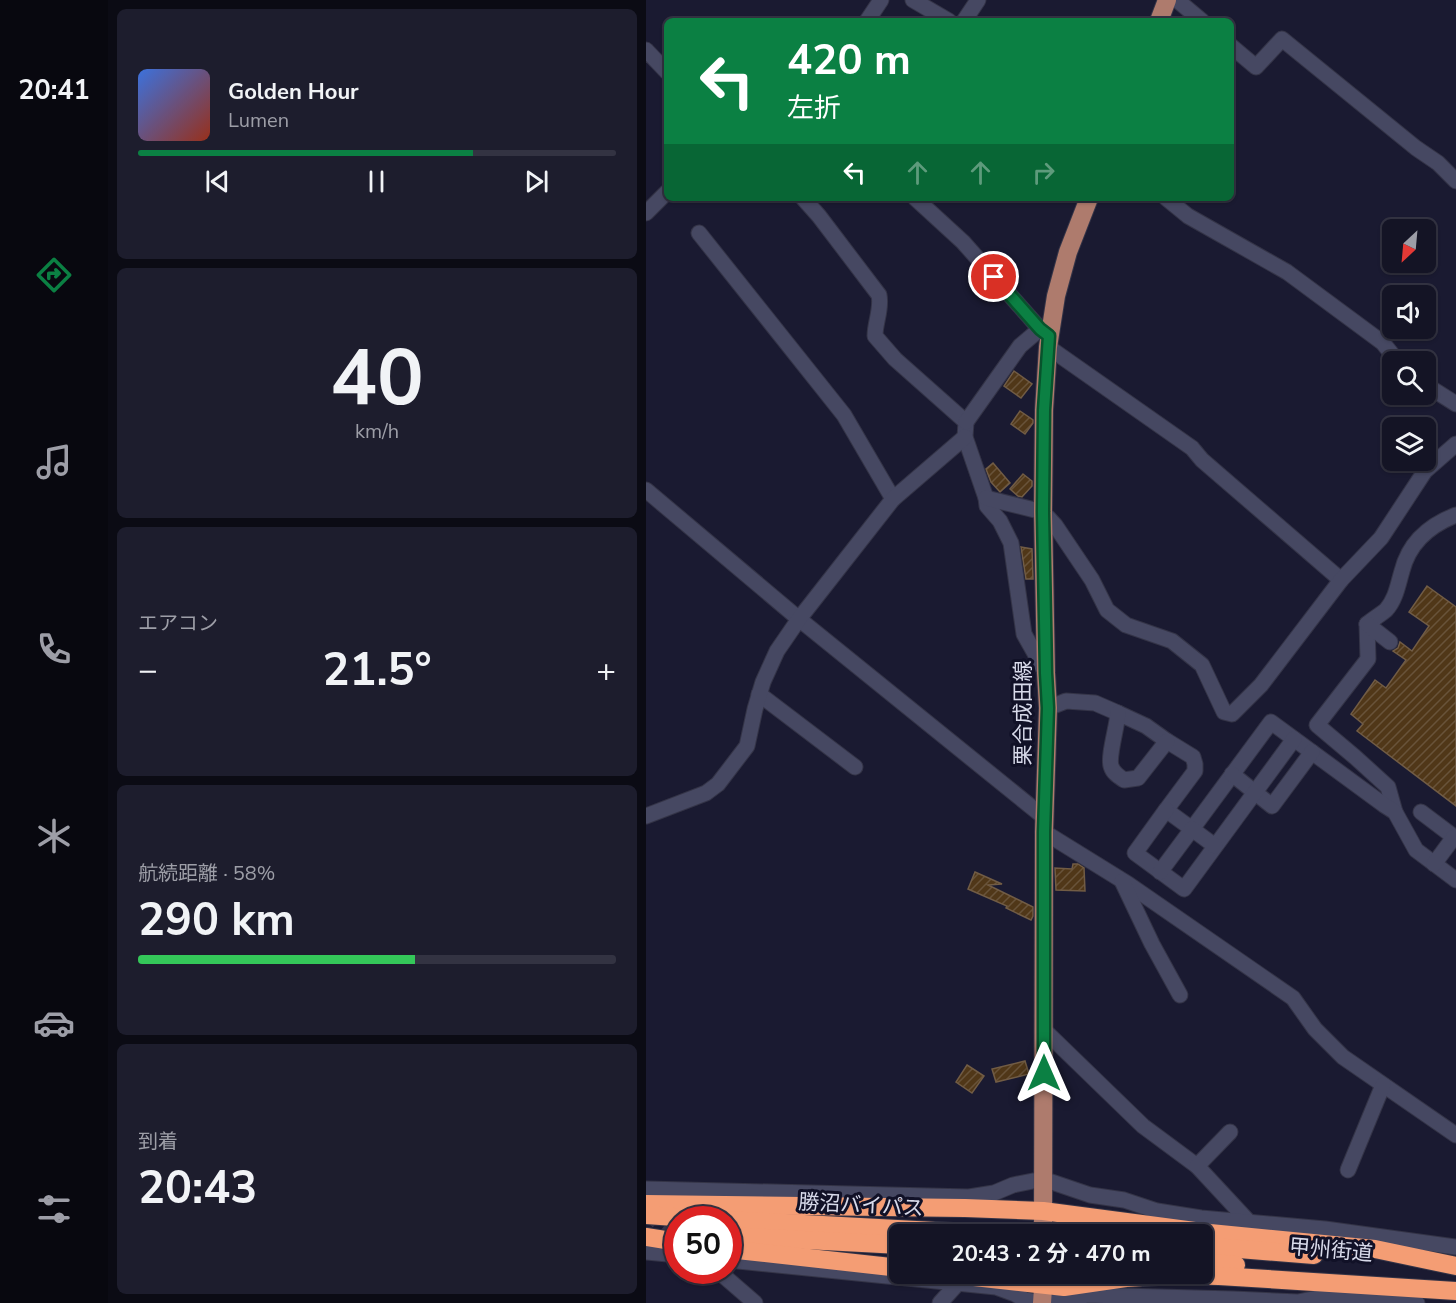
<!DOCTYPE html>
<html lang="ja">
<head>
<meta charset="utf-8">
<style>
  :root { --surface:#141425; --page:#1d1d2d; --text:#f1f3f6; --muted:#9d9ea7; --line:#333342; --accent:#0b8043 }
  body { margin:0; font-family:"Nunito Sans","Noto Sans JP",sans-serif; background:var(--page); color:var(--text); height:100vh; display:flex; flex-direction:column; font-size:22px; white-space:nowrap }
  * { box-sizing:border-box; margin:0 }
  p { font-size:20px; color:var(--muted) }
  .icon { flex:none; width:33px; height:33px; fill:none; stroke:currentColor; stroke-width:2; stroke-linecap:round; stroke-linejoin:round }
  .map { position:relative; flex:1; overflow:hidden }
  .sheet { display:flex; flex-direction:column; gap:9px; padding:9px; background:#0b0b14; width:538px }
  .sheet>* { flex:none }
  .banner { position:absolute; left:18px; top:18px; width:570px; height:183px; border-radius:9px; box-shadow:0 2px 4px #0004,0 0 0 2px var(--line); background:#0b8043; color:#fff; overflow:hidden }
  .needle { width:39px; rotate:206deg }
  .tools { position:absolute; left:736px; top:219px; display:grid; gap:12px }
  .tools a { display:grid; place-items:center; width:54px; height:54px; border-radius:9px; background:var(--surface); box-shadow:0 2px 4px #0004,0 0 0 2px var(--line); font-size:30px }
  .speed { position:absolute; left:18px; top:1206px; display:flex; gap:12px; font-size:30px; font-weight:700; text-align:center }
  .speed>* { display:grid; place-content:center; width:78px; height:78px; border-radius:50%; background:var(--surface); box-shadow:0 2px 4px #0004,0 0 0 2px var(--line); line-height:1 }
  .speed .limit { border:9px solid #d22; background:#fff; color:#111 }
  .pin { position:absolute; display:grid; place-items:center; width:51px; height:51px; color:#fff; margin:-26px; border:3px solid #fff; border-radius:50%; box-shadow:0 2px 6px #0007 }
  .me { position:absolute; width:66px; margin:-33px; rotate:0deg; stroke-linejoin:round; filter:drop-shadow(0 0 4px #0008) }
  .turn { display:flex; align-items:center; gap:21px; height:126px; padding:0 24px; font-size:27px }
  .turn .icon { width:78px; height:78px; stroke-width:2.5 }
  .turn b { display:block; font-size:42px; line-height:51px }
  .lanes { display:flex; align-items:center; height:57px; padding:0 24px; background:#0003; justify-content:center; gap:30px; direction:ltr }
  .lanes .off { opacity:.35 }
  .big { font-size:45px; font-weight:700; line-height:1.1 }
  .sheet .card { flex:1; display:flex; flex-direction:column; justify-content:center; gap:9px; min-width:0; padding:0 21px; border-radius:9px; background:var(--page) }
  .sheet .dial { align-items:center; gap:0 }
  .dial b { font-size:78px; line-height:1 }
  .song { display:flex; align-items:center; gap:18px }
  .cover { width:72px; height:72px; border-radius:9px; background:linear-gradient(135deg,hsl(220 70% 55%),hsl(10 70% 35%)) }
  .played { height:6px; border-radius:3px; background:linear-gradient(90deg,var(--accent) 70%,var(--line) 70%) }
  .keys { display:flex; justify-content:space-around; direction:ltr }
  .heat { display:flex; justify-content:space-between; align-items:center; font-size:33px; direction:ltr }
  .charge { height:9px; border-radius:4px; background:linear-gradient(90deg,#34c759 58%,var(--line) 0) }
  .trip { position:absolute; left:243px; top:1224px; width:324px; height:60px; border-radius:9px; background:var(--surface); box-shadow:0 2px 4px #0004,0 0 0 2px var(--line); font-weight:700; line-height:60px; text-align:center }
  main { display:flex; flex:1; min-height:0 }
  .tabs { display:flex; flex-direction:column; width:108px; justify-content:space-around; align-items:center; background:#08080f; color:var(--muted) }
  .tabs .icon { width:42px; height:42px }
  .tabs .current { color:var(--accent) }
  .tabs b { font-size:27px; color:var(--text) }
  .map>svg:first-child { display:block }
  .building { fill:url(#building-hatch); stroke:#715c45; stroke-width:1.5 }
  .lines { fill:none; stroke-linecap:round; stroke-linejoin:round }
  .minor-tunnel { stroke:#36374d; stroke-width:15; stroke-dasharray:15 8; stroke-linecap:butt }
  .minor-casing { stroke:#343447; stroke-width:17 }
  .major-casing { stroke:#343447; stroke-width:20 }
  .highway-casing { stroke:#343447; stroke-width:20 }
  .minor { stroke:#464862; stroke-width:15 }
  .major { stroke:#ae7b6d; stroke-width:18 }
  .highway { stroke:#f49d74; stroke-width:18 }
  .route-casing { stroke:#07532c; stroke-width:15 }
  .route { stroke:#0b8043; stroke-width:10 }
  .labels { text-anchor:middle; stroke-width:6; stroke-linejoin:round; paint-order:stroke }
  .street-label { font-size:21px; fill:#d8daea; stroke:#111127 }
</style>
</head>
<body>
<main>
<nav class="tabs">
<b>20:41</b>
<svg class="icon current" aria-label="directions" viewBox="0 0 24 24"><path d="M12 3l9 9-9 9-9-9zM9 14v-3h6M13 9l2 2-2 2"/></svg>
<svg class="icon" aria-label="music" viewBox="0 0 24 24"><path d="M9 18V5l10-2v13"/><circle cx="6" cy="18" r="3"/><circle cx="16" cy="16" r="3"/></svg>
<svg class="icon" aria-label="phone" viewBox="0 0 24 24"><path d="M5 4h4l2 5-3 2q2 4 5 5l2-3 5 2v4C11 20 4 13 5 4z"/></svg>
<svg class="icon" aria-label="climate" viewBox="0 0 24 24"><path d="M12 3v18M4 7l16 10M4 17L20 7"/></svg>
<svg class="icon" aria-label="car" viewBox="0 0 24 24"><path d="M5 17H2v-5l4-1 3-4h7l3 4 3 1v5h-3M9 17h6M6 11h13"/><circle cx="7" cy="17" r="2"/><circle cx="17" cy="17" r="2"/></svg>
<svg class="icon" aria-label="filters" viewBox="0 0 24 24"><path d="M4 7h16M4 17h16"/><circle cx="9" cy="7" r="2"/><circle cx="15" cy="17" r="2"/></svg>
</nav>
<section class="sheet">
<div class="card">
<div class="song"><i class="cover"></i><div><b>Golden Hour</b><p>Lumen</p></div></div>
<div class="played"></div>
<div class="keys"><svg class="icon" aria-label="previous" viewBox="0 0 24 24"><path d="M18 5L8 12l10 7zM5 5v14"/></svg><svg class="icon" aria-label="pause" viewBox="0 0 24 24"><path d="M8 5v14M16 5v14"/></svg><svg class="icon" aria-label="next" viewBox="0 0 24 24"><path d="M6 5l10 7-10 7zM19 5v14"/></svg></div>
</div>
<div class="card dial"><b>40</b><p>km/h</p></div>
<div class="card"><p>エアコン</p>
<div class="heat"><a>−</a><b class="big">21.5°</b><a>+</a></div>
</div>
<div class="card"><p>航続距離 · 58%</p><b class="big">290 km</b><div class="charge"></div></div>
<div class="card"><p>到着</p><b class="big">20:43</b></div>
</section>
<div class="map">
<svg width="810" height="1303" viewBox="0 0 810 1303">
  <defs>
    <pattern id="building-hatch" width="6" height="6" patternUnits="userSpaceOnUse" patternTransform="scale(1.5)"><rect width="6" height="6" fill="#503718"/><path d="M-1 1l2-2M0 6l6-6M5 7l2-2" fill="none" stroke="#68533a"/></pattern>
  </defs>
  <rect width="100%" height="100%" fill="#1a1a31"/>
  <!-- building -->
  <g class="building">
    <path d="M 368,371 L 386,384 L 375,398 L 358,386 Z"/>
    <path d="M 374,411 L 387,420 L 387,423 L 379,434 L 365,424 Z"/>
    <path d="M 347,463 L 364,483 L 354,492 L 345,482 L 340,469 Z"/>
    <path d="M 377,474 L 386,481 L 386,486 L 376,497 L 372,496 L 364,489 Z"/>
    <path d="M 375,547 L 386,549 L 387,579 L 380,579 Z"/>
    <path d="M 781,586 L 810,607 L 810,806 L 711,731 L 717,724 L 705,714 L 729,680 L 740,688 L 760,660 L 747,651 L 752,648 L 754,642 L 766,651 L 783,626 L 763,612 Z"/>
    <path d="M 427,864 L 432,864 L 438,868 L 439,891 L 410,890 L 409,868 L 426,869 Z"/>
    <path d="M 329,872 L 356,884 L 342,885 L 387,907 L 387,916 L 385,920 L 360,908 L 361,906 L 322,889 Z"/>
    <path d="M 379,1061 L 383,1074 L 350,1082 L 346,1069 Z"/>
    <path d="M 321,1065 L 338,1076 L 326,1093 L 310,1082 Z"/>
  </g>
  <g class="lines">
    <!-- minor-tunnel -->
    <path class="minor-tunnel" d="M 0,1212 L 32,1238"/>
    <defs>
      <g id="minor">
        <path d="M 267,0 L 303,21"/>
        <path d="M 531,0 L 556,21"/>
        <path d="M 221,21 L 235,0"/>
        <path d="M 318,21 L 332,0"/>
        <path d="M 585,46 L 610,67 L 636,39 L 770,148 L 792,163 L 810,181"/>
        <path d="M 0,50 L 21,72"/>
        <path d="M 157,198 L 173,216 L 233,295 C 236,309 229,322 229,336 L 249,359 L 320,422 L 319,437 L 340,498 L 341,506 L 354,521 L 365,543 L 378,634 L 400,673"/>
        <path d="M 269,198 L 317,242 L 394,329 L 374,346 L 320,422"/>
        <path d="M 520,198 L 542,216 L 641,272 L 737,343 L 752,362"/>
        <path d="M 0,213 L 21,192"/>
        <path d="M 53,233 L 198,415 L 247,499"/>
        <path d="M 402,347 L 546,448 L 556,460 L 695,580"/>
        <path d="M 780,385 L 810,404"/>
        <path d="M 0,490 L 153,619 L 399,818"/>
        <path d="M 340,498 L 397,512 L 409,525 L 446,580 L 461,610 L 480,625 L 526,641 L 556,665 L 578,712 L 586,714 L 615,685 L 695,580 L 735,538 L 779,471 L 810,444"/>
        <path d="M 721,624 L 722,659 L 671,725 L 709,757 L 742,787 L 749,812"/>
        <path d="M 721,624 C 727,619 734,615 740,610 C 750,599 752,584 756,571 C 763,543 784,525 810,515"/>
        <path d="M 721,624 L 744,642"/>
        <path d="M 113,694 L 209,767"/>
        <path d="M 402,708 L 420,701 L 449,703 L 472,713 L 500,726 L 521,741 L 547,757 L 549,764 L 549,771 L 520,810 L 546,829 L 625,722 L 738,805 L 749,812 L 770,850 L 810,880"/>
        <path d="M 472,713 C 471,727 462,756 465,766 C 467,773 472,776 478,780 L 492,778 L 521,741"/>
        <path d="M 586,774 L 626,806 L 666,752"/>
        <path d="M 520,810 L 489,853 L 538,889 L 648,739"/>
        <path d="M 775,812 L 808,837"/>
        <path d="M 0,816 L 60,793 L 72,784 L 101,746 L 109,709 L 117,682 L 131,651 L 153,619 L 247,499 L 319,437"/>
        <path d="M 398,832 L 482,884 L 647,998 L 669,1029 L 697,1057 L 810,1135"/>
        <path d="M 788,864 L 808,837 L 810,838"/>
        <path d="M 514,872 L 546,829 L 569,846"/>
        <path d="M 476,881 L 506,944 L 534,995"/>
        <path d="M 398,1030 L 497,1126 L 551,1166"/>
        <path d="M 584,1132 L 551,1166 L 603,1222"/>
        <path d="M 702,1170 L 737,1085"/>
        <path d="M 0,1189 L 323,1197 L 348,1193 L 367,1185 L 397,1179 L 444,1195 L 478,1200 L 511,1211 L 555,1218 L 679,1229 L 810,1247"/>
        <path d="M 0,1252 L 32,1255"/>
        <path d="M 82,1260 L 350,1287 L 369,1294 L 379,1300 L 396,1303 L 423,1302 L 440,1295 L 587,1299 L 652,1302 L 676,1297 L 771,1303"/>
        <path d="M 71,1270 L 109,1303"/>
        <path d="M 294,1303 L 312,1283"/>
      </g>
      <g id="major">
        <path d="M 513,21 L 521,0"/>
        <path d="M 397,1234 L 398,832 L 402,708 L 400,673 L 397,512 L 398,410 L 402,347 L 410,296 L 422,252 L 443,198"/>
        <path d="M 396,1303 L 398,1274"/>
      </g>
      <g id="highway">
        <path d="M 0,1204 L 319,1208 L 397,1211 L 564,1233 L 729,1249 L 810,1266"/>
        <path d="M 0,1215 L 70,1220"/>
        <path d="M 82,1220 L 345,1234"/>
        <path d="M 82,1236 L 254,1245"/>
        <path d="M 0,1237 L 32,1242"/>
        <path d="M 556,1246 L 668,1255"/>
        <path d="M 82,1249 L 254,1268"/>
        <path d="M 556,1262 L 590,1265"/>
        <path d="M 301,1274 L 418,1287 L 480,1278 L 529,1275 L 573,1276 L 810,1291"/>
      </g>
    </defs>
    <!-- minor casing -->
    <use href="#minor" class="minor-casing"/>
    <!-- major casing -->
    <use href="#major" class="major-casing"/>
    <!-- highway casing -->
    <use href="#highway" class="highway-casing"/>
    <!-- minor -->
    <use href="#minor" class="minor"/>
    <!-- major -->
    <use href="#major" class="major"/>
    <!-- highway -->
    <use href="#highway" class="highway"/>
  </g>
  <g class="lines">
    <defs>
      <path id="route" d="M 348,277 L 394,329 L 403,336 L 398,410 L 397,512 L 400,673 L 402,708 L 398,832 L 398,1073"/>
    </defs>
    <!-- route casing -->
    <use href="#route" class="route-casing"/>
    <!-- route -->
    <use href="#route" class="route"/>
  </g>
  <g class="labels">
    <!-- street labels -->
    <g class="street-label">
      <text transform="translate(377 713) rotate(-90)" y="7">栗合成田線</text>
      <text transform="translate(215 1205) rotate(3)" y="7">勝沼バイパス</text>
      <text transform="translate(685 1250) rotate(5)" y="7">甲州街道</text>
    </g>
  </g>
</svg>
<div class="tools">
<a><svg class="needle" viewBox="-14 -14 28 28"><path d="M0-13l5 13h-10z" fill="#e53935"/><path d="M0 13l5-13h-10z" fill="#9d9ea7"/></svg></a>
<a><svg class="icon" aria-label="sound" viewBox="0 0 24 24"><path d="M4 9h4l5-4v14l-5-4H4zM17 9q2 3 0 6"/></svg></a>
<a><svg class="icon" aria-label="search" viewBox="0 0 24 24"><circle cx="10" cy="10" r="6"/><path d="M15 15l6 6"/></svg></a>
<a><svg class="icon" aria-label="layers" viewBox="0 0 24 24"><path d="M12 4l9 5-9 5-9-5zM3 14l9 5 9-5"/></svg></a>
</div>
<div class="speed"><div class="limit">50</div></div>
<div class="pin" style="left:348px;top:277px;background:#d93025"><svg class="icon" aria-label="arrive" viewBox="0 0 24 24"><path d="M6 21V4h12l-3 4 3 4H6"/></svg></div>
<svg class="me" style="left:398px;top:1073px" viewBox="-20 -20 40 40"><path d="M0-17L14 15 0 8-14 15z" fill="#0b8043" stroke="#fff" stroke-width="4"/></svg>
<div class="trip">20:43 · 2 分 · 470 m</div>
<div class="banner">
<div class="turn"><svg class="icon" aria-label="left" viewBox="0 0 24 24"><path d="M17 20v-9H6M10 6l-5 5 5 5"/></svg><div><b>420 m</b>左折</div></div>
<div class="lanes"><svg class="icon" aria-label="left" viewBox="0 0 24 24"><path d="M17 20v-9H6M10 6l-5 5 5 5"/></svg><svg class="icon off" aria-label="ahead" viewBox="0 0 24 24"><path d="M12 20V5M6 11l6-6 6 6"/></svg><svg class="icon off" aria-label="ahead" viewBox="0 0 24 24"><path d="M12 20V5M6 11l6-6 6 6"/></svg><svg class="icon off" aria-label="right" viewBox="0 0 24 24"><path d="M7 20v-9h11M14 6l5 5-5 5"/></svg></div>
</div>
</div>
</main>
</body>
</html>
